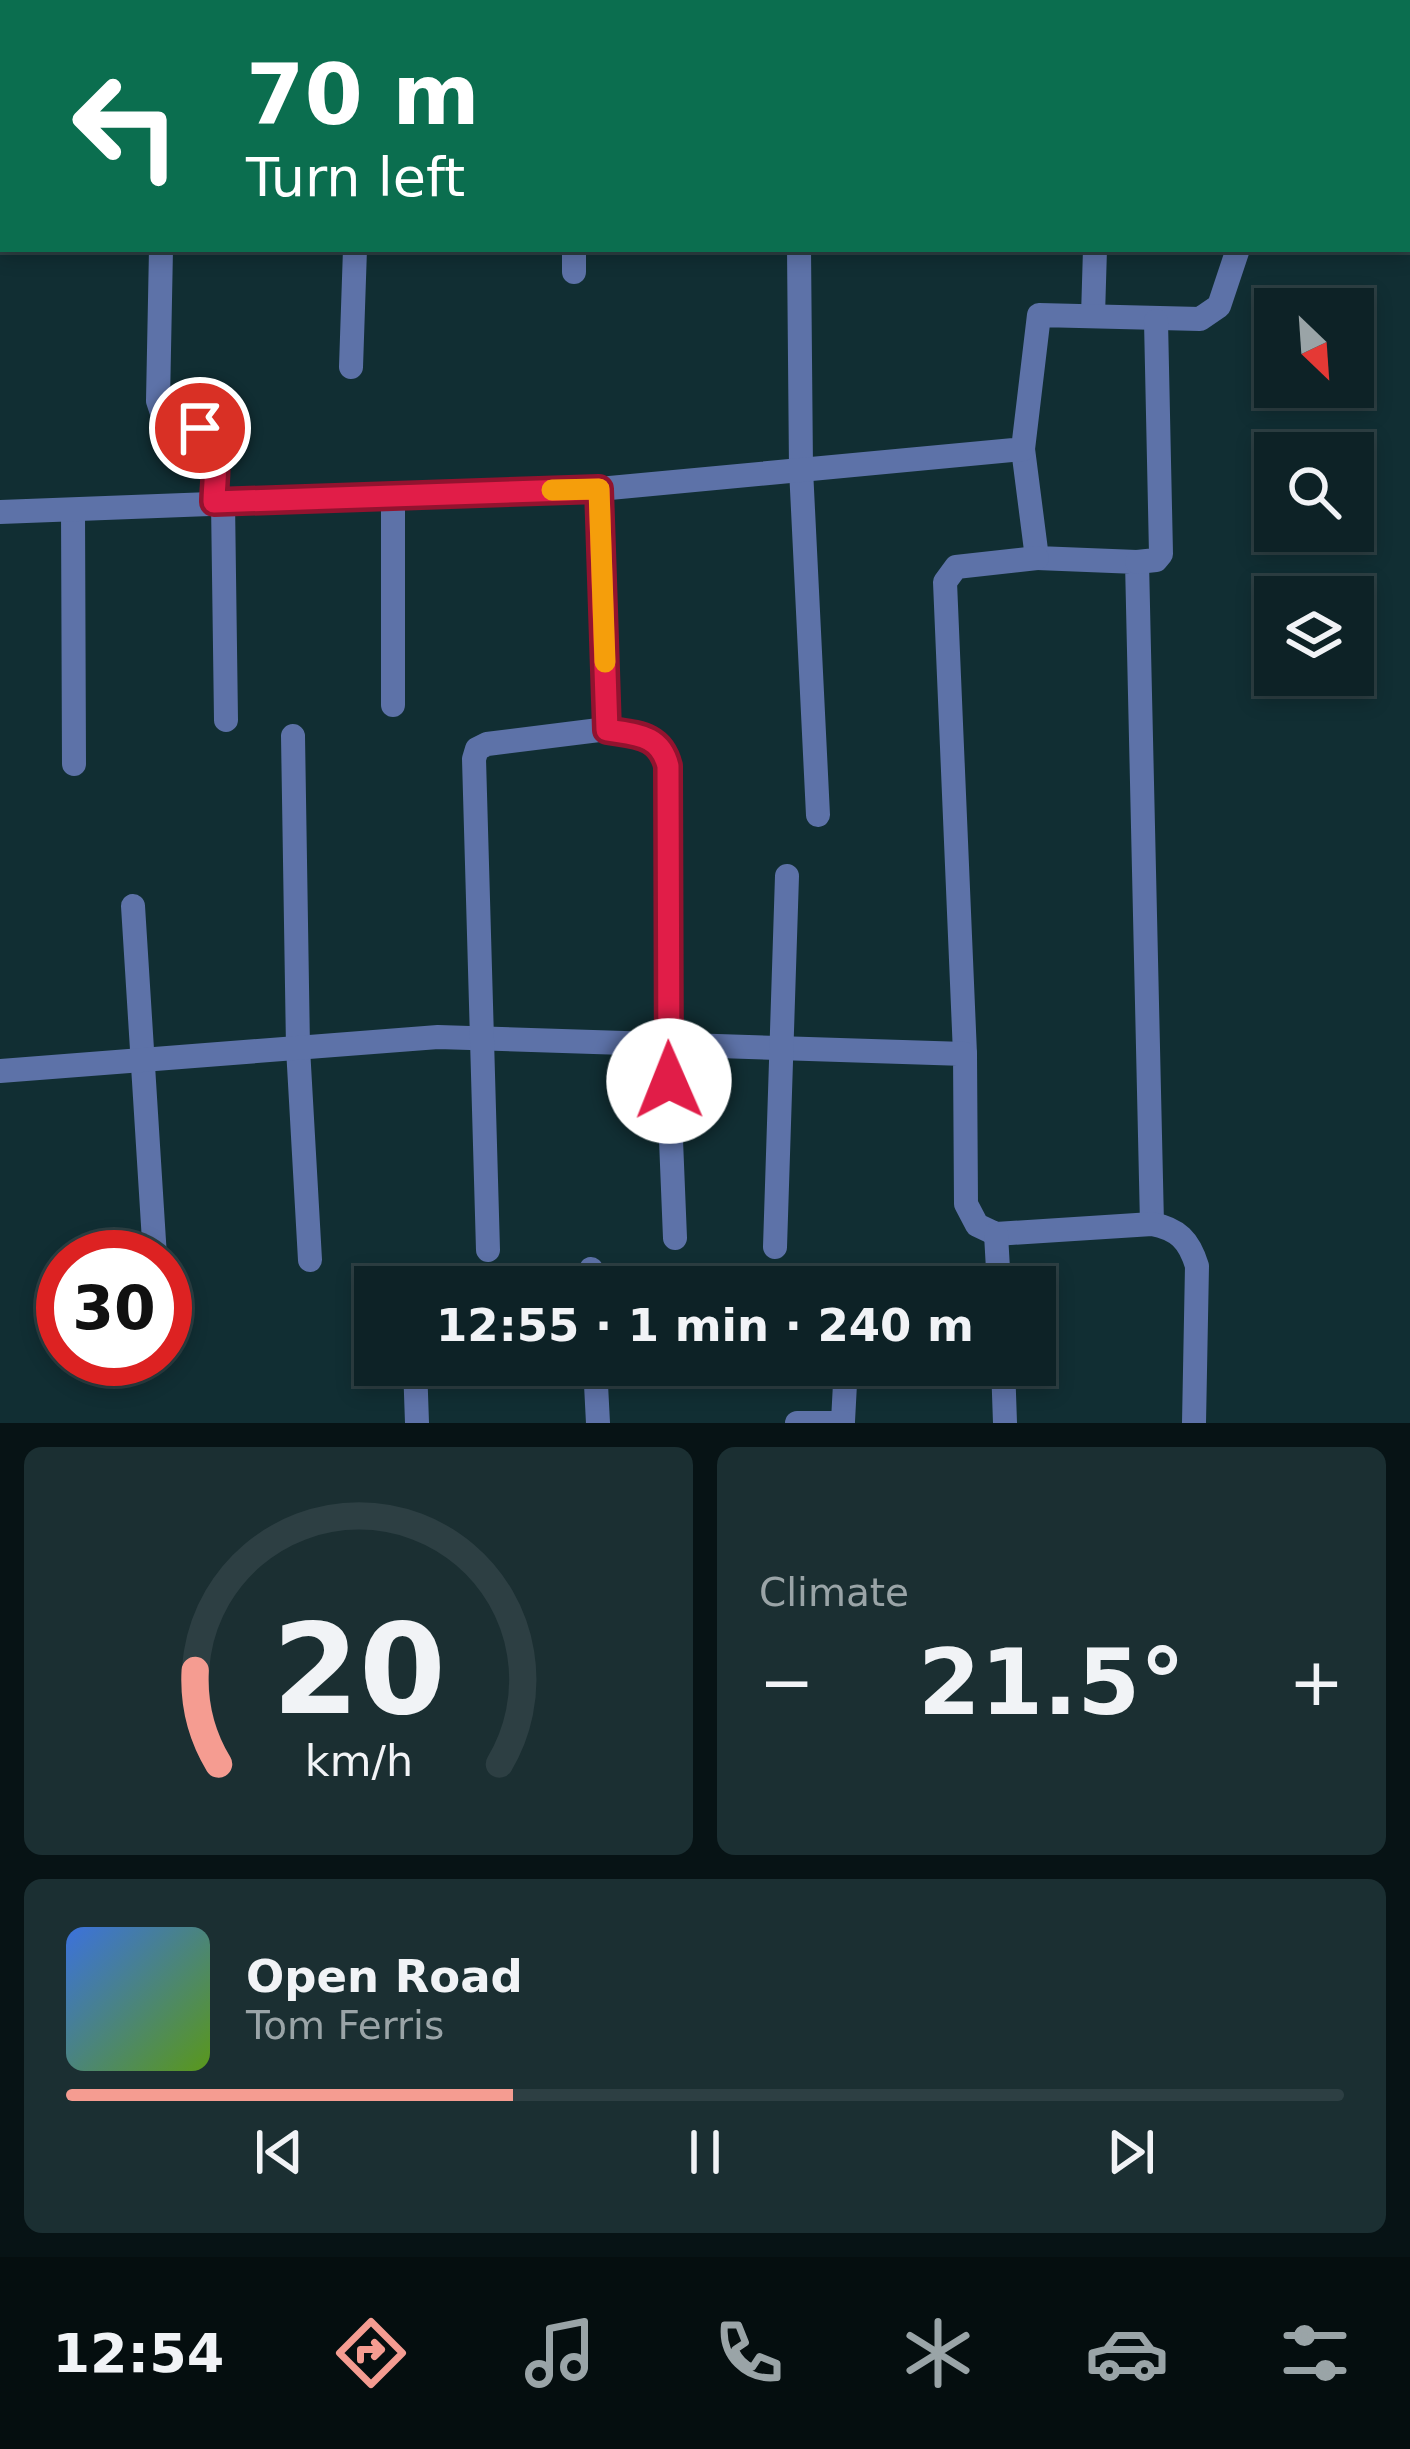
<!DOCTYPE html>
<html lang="en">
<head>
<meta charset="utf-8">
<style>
  :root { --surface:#0d2226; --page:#1b2f32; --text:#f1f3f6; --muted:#9aa4a7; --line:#2d3f43; --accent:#f59c91 }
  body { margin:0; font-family:"DejaVu Sans",sans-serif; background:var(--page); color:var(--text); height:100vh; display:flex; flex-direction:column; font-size:45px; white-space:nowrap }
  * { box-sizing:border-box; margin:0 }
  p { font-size:39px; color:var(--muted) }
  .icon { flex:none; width:66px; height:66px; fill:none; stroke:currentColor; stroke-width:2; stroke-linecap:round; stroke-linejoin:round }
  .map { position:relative; height:1423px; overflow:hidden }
  .panel { display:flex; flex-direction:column; gap:24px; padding:24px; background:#071315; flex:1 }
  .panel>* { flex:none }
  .banner { position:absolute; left:0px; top:0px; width:1410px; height:252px; box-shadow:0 6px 18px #0003,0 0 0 3px var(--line); background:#0b6e4f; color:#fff; overflow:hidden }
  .needle { width:78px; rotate:155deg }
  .controls { position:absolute; left:1254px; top:288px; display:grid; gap:24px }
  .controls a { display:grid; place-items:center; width:120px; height:120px; border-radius:0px; background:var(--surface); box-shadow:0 6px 18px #0003,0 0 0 3px var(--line); font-size:60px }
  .speed { position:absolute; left:36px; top:1230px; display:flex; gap:24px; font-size:60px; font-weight:700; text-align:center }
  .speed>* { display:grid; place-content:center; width:156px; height:156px; border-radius:50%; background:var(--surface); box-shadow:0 6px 18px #0003,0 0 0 3px var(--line); line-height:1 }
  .speed .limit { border:18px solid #d22; background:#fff; color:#111 }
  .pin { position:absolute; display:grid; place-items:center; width:102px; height:102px; color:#fff; margin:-51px; border:6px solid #fff; border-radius:50%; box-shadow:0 3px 12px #0007 }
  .me { position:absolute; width:132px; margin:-66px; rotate:359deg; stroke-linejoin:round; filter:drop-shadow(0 0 9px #0008) }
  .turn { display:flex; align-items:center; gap:42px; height:252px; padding:0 48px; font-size:54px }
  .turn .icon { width:156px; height:156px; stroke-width:2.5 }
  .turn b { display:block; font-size:84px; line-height:102px }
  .big { font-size:90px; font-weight:600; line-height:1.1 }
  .panel .tile { flex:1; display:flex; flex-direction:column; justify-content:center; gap:18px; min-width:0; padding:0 42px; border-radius:18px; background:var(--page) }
  .panel .dial { align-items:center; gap:0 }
  .dial svg { height:312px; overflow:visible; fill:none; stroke:var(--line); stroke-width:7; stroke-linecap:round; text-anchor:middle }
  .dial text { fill:var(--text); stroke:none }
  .song { display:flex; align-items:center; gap:36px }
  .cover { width:144px; height:144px; border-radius:18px; background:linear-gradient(135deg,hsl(220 70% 55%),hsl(90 70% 35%)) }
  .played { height:12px; border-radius:6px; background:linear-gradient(90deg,var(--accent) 35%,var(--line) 35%) }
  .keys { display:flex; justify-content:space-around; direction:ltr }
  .heat { display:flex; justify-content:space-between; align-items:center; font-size:66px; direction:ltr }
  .panel .tiles { flex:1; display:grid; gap:24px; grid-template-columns:1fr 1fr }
  .tile:last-child { grid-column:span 2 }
  .trip { position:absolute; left:354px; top:1266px; width:702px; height:120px; border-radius:0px; background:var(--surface); box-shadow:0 6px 18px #0003,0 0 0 3px var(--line); font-weight:600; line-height:120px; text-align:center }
  .tabs { display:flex; height:192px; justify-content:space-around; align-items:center; background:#050e0f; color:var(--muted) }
  .tabs .icon { width:84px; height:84px }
  .tabs .on { color:var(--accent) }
  .tabs b { font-size:54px; color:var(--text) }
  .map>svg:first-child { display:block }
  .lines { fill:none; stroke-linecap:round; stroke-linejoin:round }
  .street { stroke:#5d72a8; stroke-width:24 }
  .route-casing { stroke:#92132f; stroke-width:30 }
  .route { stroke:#e11d48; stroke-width:21 }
  .slow { stroke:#f59e0b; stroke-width:21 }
</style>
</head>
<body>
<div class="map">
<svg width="1410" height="1423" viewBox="0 0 1410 1423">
  <rect width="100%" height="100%" fill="#112e33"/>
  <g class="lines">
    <!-- street -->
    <g class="street">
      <path d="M 160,0 L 160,3"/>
      <path d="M 359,0 L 359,3"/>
      <path d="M 799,3 L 799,0"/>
      <path d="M 915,3 L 915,0"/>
      <path d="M 1106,3 L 1106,0"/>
      <path d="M 1407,212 L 1410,212"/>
      <path d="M 161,249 L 158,401 L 162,413 C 174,421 188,422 200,428 C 224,440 214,480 214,502"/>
      <path d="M 574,249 L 574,272"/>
      <path d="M 799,249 L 801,469 L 818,815"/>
      <path d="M 1093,316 L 1095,249"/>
      <path d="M 351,367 L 355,249"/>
      <path d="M 1023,449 L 1037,558 L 1137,562 L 1152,1224"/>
      <path d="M 223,502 L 226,720"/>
      <path d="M 73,510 L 74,764"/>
      <path d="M 0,512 L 599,489 L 1023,449 L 1039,315 L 1200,319 L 1219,306 L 1238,249"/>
      <path d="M 1137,562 L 1156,560 L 1161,554 L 1156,321"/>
      <path d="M 393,705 L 393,495"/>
      <path d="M 607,729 C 636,735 660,734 668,766 L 667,1042 L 675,1238"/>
      <path d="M 293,736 L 298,1048 L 310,1260"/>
      <path d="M 133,906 L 155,1257"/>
      <path d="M 965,1054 L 945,582 L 956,567 L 1037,558"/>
      <path d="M 0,1071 L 438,1037 L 965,1054 L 966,1204 L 977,1225 L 996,1234 L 1152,1224 C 1178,1229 1189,1240 1197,1266 L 1194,1423"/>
      <path d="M 996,1234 L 999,1287"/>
      <path d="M 775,1247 L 787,876"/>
      <path d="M 488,1250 L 474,759 L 477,749 L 487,744 L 607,729 L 599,489"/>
      <path d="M 591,1269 L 592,1287"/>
      <path d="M 849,1287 L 849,1279"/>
      <path d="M 415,1365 L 417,1423"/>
      <path d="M 595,1365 L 598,1423"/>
      <path d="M 1003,1365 L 1005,1423"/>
      <path d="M 843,1421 L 846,1365"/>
      <path d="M 797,1423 L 843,1423"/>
    </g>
  </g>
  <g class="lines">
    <defs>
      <path id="route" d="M 200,428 C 223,445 214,476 214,502 L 599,489 L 607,730 C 636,735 660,734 668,766 L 669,1081"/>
    </defs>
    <!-- route casing -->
    <use href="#route" class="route-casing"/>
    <!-- route -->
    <use href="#route" class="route"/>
    <!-- slow -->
    <path class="slow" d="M 552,490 L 599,489 L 605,662"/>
  </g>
</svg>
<div class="controls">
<a><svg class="needle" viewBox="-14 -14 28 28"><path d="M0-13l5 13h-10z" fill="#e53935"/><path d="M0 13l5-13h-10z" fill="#9aa4a7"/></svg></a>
<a><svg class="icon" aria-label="search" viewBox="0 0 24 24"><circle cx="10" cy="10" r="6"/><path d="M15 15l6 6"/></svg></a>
<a><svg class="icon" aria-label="layers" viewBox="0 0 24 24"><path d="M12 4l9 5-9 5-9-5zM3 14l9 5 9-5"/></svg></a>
</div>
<div class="speed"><div class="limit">30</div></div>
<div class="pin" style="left:200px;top:428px;background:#d93025"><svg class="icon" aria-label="arrive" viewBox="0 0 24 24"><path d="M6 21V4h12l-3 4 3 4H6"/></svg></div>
<svg class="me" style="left:669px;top:1081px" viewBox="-20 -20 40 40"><circle r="19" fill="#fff"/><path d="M0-13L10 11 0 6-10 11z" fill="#e11d48"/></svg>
<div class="trip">12:55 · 1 min · 240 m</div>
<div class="banner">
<div class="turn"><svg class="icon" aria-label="left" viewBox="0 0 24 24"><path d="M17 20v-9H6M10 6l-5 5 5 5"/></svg><div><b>70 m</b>Turn left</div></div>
</div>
</div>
<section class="panel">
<div class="tiles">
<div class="tile dial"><svg viewBox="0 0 100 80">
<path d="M14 69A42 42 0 1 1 86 69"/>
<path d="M14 69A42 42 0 0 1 8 45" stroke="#f59c91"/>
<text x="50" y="56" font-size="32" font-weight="700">20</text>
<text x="50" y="72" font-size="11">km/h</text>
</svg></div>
<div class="tile"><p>Climate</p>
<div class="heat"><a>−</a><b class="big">21.5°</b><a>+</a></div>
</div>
<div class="tile">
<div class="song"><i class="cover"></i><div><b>Open Road</b><p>Tom Ferris</p></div></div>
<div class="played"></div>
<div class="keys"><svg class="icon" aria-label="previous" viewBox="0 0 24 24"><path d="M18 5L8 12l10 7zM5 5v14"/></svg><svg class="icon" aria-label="pause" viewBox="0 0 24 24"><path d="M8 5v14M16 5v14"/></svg><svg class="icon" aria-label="next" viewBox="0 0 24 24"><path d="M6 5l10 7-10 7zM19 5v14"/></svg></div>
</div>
</div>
</section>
<nav class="tabs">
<b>12:54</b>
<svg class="icon on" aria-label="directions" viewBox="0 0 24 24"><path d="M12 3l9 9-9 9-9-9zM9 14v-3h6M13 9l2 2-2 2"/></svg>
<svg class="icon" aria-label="music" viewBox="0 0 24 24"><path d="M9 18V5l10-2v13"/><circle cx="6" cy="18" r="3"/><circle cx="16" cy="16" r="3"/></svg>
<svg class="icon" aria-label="phone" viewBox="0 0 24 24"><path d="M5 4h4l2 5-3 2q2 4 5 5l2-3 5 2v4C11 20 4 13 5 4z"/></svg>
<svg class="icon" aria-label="climate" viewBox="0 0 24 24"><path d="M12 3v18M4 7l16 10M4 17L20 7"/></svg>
<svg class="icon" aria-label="car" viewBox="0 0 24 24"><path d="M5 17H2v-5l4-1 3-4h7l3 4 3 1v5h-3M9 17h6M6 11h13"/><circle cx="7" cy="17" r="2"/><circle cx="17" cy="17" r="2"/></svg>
<svg class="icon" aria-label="filters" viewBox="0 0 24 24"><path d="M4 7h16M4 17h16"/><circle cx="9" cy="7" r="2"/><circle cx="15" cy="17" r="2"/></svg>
</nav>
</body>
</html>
